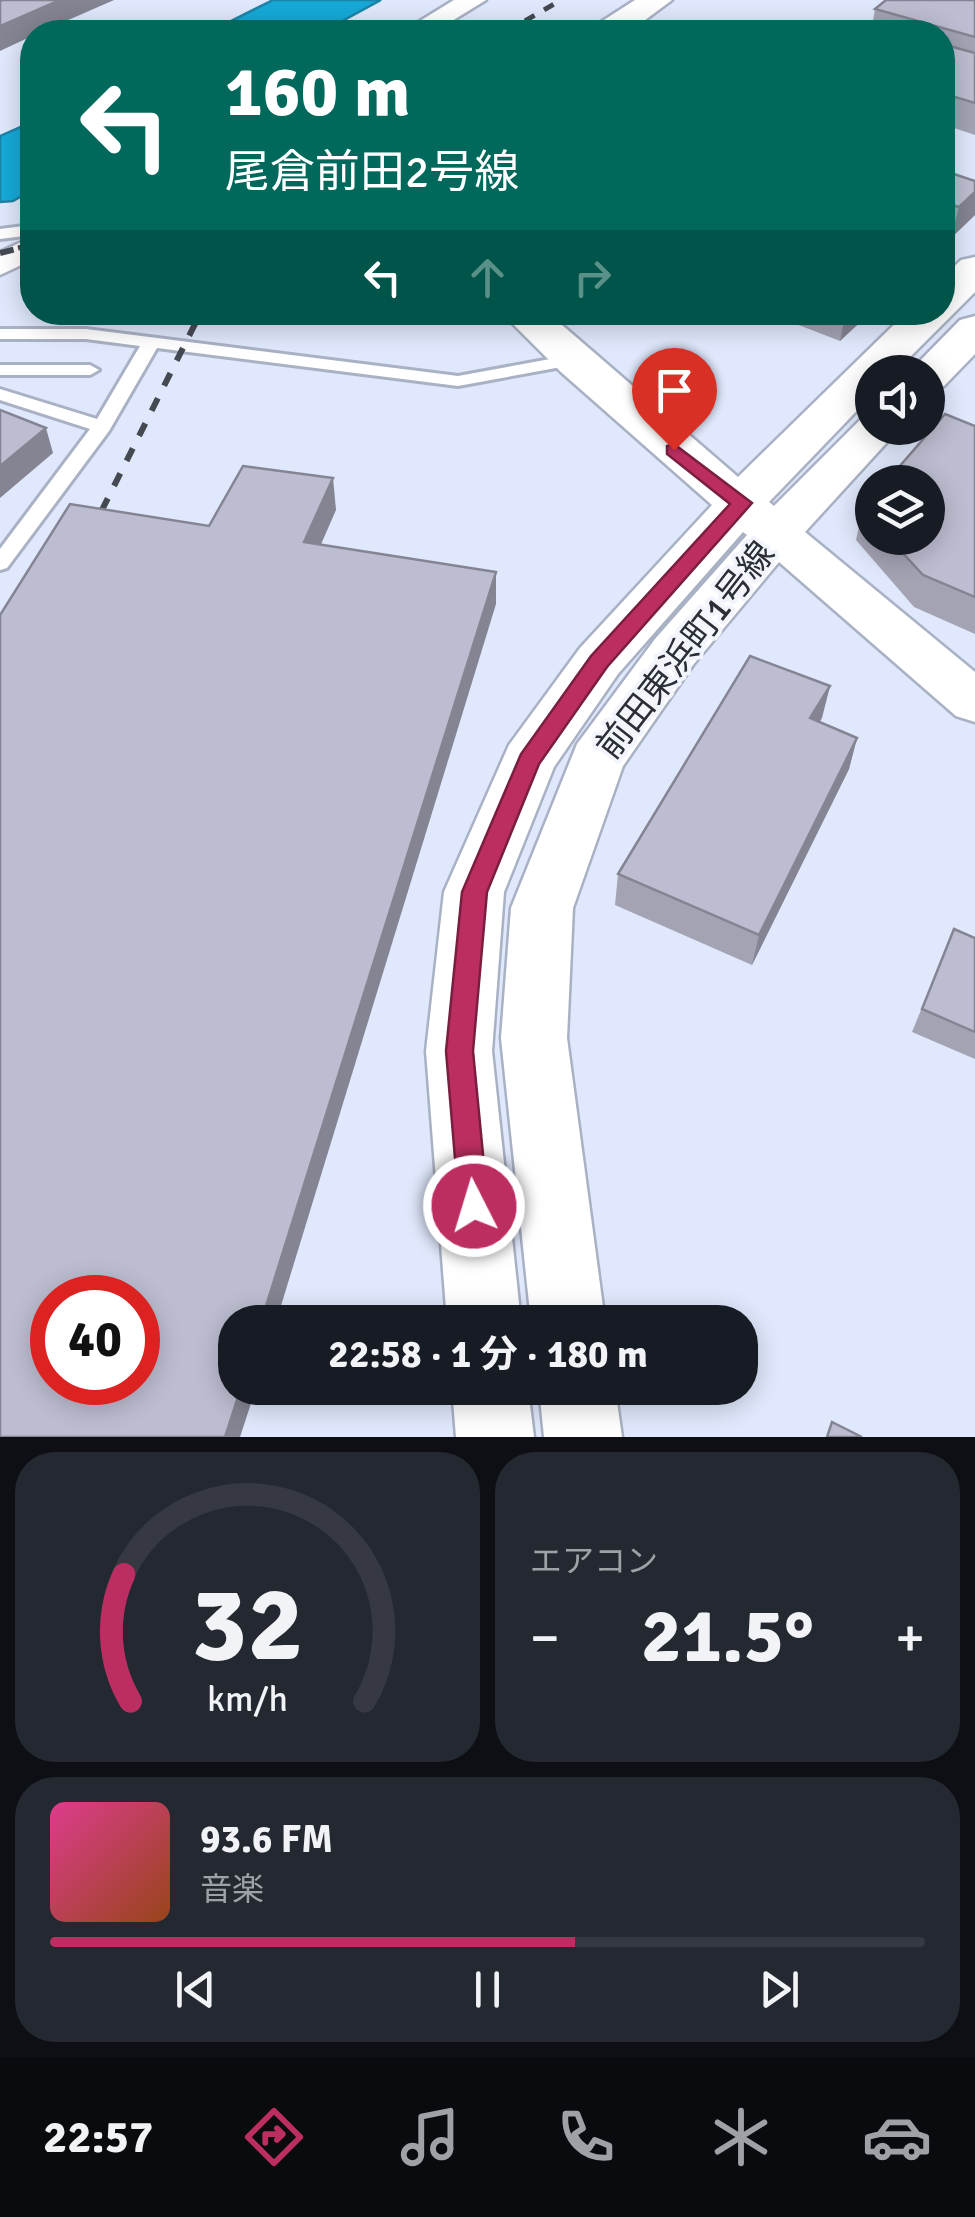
<!DOCTYPE html>
<html lang="ja">
<head>
<meta charset="utf-8">
<style>
  :root { --surface:#171b24; --page:#242831; --text:#f1f3f6; --muted:#9ea1a6; --line:#363941; --accent:#bc2e61 }
  body { margin:0; font-family:Signika,"Noto Sans JP",sans-serif; background:var(--page); color:var(--text); height:100vh; display:flex; flex-direction:column; font-size:38px; white-space:nowrap }
  * { box-sizing:border-box; margin:0 }
  p { font-size:32px; color:var(--muted) }
  .icon { flex:none; width:55px; height:55px; fill:none; stroke:currentColor; stroke-width:2; stroke-linecap:round; stroke-linejoin:round }
  .map { position:relative; height:1437px; overflow:hidden }
  .details { display:flex; flex-direction:column; gap:15px; padding:15px; background:#0d0f14; flex:1 }
  .details>* { flex:none }
  .guide { position:absolute; left:20px; top:20px; width:935px; height:305px; border-radius:40px; box-shadow:0 5px 25px #0003; background:#00695c; color:#fff; overflow:hidden }
  .buttons { position:absolute; left:855px; top:355px; display:grid; gap:20px }
  .buttons a { display:grid; place-items:center; width:90px; height:90px; border-radius:50%; background:var(--surface); box-shadow:0 5px 25px #0003; font-size:50px }
  .speed { position:absolute; left:30px; top:1275px; display:flex; gap:20px; font-size:50px; font-weight:700; text-align:center }
  .speed>* { display:grid; place-content:center; width:130px; height:130px; border-radius:50%; background:var(--surface); box-shadow:0 5px 25px #0003; line-height:1 }
  .speed .limit { border:15px solid #d22; background:#fff; color:#111 }
  .pin { position:absolute; display:grid; place-items:center; width:85px; height:85px; color:#fff; margin:-102px -42px; border-radius:50% 50% 50% 0; rotate:-45deg; box-shadow:0 0 10px #0007 }
  .pin .icon { rotate:45deg }
  .me { position:absolute; width:110px; margin:-55px; rotate:355deg; stroke-linejoin:round; filter:drop-shadow(0 0 8px #0008) }
  .turn { display:flex; align-items:center; gap:35px; height:210px; padding:0 40px; font-size:45px }
  .turn .icon { width:130px; height:130px; stroke-width:2.5 }
  .turn b { display:block; font-size:70px; line-height:85px }
  .lanes { display:flex; align-items:center; height:95px; padding:0 40px; background:#0003; justify-content:center; gap:50px; direction:ltr }
  .lanes .off { opacity:.35 }
  .big { font-size:75px; font-weight:700; line-height:1.1 }
  .details .widget { flex:1; display:flex; flex-direction:column; justify-content:center; gap:15px; min-width:0; padding:0 35px; border-radius:40px; background:var(--page) }
  .details .dial { align-items:center; gap:0 }
  .dial svg { height:260px; overflow:visible; fill:none; stroke:var(--line); stroke-width:7; stroke-linecap:round; text-anchor:middle }
  .dial text { fill:var(--text); stroke:none }
  .song { display:flex; align-items:center; gap:30px }
  .cover { width:120px; height:120px; border-radius:15px; background:linear-gradient(135deg,hsl(330 70% 55%),hsl(20 70% 35%)) }
  .played { height:10px; border-radius:5px; background:linear-gradient(90deg,var(--accent) 60%,var(--line) 60%) }
  .keys { display:flex; justify-content:space-around; direction:ltr }
  .heat { display:flex; justify-content:space-between; align-items:center; font-size:55px; direction:ltr }
  .details .tiles { flex:1; display:grid; gap:15px; grid-template-columns:1fr 1fr }
  .widget:last-child { grid-column:span 2 }
  .trip { position:absolute; left:218px; top:1305px; width:540px; height:100px; border-radius:40px; background:var(--surface); box-shadow:0 5px 25px #0003; font-weight:700; line-height:100px; text-align:center }
  .tabs { display:flex; height:160px; justify-content:space-around; align-items:center; background:#090b0e; color:var(--muted) }
  .tabs .icon { width:70px; height:70px }
  .tabs .on { color:var(--accent) }
  .tabs b { font-size:45px; color:var(--text) }
  .map>svg:first-child { display:block }
  .water { fill:#16a9d8; stroke:#1c84a7; stroke-width:2.5 }
  .lines { fill:none; stroke-linecap:round; stroke-linejoin:round }
  .lane-casing { stroke:#a9b1c4; stroke-width:6 }
  .street-casing { stroke:#a9b1c4; stroke-width:5 }
  .secondary-casing { stroke:#a9b1c4; stroke-width:5 }
  .lane { fill:#fff; fill-rule:evenodd }
  .street { fill:#fff; fill-rule:evenodd }
  .secondary { fill:#fff; fill-rule:evenodd }
  .rail-far1 { stroke:#454952; stroke-width:5; stroke-dasharray:11 11; stroke-linecap:butt }
  .rail { stroke:#454952; stroke-width:6; stroke-dasharray:14 14; stroke-linecap:butt }
  .wall { fill:#a3a3b4 }
  .shaded-wall { fill:#848492 }
  .building { fill:#bdbdd1; stroke:#848492; stroke-width:2.5; fill-rule:evenodd }
  .route { fill:#bc2e61; stroke:#7a1e3f; stroke-width:2.5 }
  .labels { text-anchor:middle; stroke-width:8; stroke-linejoin:round; paint-order:stroke }
  .street-label { font-size:35px; fill:#2b2e35; stroke:#f2f5fd }
</style>
</head>
<body>
<div class="map">
<svg width="975" height="1437" viewBox="0 0 975 1437">
  <rect width="100%" height="100%" fill="#dfe8fc"/>
  <!-- water -->
  <g class="water">
    <path d="M 273,0 L 381,0 L 322,32 L 209,32 Z"/>
    <path d="M 32,122 L 32,190 L 13,201 L 0,202 L 0,136 Z"/>
  </g>
  <g class="lines">
    <defs>
      <g id="lane">
        <path d="M 32,225 L 32,235 L 0,239 L 0,229 Z"/>
        <path d="M 0,329 L 86,329 L 458,376 L 572,355 L 581,360 L 572,365 L 458,386 L 157,348 L 109,431 L 7,568 L 0,570 L 0,549 L 90,429 L 0,400 L 0,389 L 97,419 L 140,346 L 86,339 L 0,339 Z"/>
        <path d="M 0,365 L 90,365 L 99,370 L 90,375 L 0,375 Z"/>
      </g>
      <g id="street">
        <path d="M 454,0 L 486,0 L 434,32 L 402,32 Z"/>
        <path d="M 32,237 L 32,260 L 0,275 L 0,252 Z"/>
      </g>
      <g id="secondary">
        <path d="M 635,0 L 672,0 L 629,32 L 592,32 L 596,25 Z"/>
        <path d="M 975,257 L 975,292 L 895,372 L 872,372 L 872,395 L 769,502 L 774,506 L 862,418 L 872,415 L 872,428 L 900,428 L 805,532 L 975,672 L 975,722 L 956,716 L 779,562 L 693,665 L 623,766 L 573,908 L 567,1038 L 605,1322 L 531,1322 L 501,1038 L 511,908 L 577,744 L 655,639 L 747,535 L 743,532 L 618,674 L 554,767 L 504,892 L 492,1051 L 521,1322 L 447,1322 L 426,1051 L 444,892 L 509,745 L 580,648 L 712,505 L 561,372 L 501,312 L 547,312 L 738,477 L 907,312 L 942,312 L 942,278 L 961,260 Z"/>
        <path d="M 975,316 L 975,354 L 944,386 L 928,390 L 928,372 L 909,372 L 960,320 Z"/>
        <path d="M 452,1388 L 528,1388 L 534,1437 L 456,1437 Z"/>
        <path d="M 539,1388 L 615,1388 L 622,1437 L 544,1437 Z"/>
      </g>
    </defs>
    <!-- lane casing -->
    <use href="#lane" class="lane-casing"/>
    <!-- street casing -->
    <use href="#street" class="street-casing"/>
    <!-- secondary casing -->
    <use href="#secondary" class="secondary-casing"/>
    <!-- lane -->
    <use href="#lane" class="lane"/>
    <!-- street -->
    <use href="#street" class="street"/>
    <!-- secondary -->
    <use href="#secondary" class="secondary"/>
    <!-- rail-far1 -->
    <g class="rail-far1">
      <path d="M 506,32 L 561,0"/>
      <path d="M 18,248 L 32,245"/>
    </g>
    <!-- rail -->
    <g class="rail">
      <path d="M 0,253 L 28,246"/>
      <path d="M 89,536 L 201,312"/>
    </g>
  </g>
  <!-- wall -->
  <g class="wall">
    <path d="M 975,0 L 975,135 L 942,124 L 942,32 L 871,32 L 875,9 Z"/>
    <path d="M 942,170 L 975,181 L 975,215 L 951,238 L 943,235 Z"/>
    <path d="M 765,312 L 871,312 L 840,341 Z"/>
    <path d="M 975,426 L 975,634 L 914,607 L 856,540 L 863,508 L 872,498 L 872,538 L 928,538 Z"/>
    <path d="M 830,686 L 820,722 L 857,738 L 849,769 L 752,965 L 615,905 L 618,874 Z"/>
    <path d="M 954,929 L 975,938 L 975,1059 L 912,1032 Z"/>
  </g>
  <!-- shaded-wall -->
  <g class="shaded-wall">
    <path d="M 60,0 L 114,0 L 41,32 L 32,32 L 32,36 L 0,51 L 0,26 Z"/>
    <path d="M 975,192 L 975,215 L 951,238 L 959,207 Z"/>
    <path d="M 849,312 L 871,312 L 840,341 L 845,316 Z"/>
    <path d="M 46,428 L 53,453 L 0,498 L 0,466 Z"/>
    <path d="M 333,478 L 336,510 L 308,574 L 304,542 Z"/>
    <path d="M 496,572 L 496,604 L 276,1322 L 261,1322 Z"/>
    <path d="M 830,686 L 822,718 L 802,749 L 810,718 Z"/>
    <path d="M 857,738 L 849,769 L 752,965 L 759,935 Z"/>
    <path d="M 241,1388 L 256,1388 L 240,1437 L 225,1437 Z"/>
  </g>
  <!-- building -->
  <g class="building">
    <path d="M 3,0 L 60,0 L 0,26 L 0,1 Z"/>
    <path d="M 886,0 L 975,0 L 975,37 L 875,9 Z"/>
    <path d="M 942,44 L 975,53 L 975,103 L 942,93 Z"/>
    <path d="M 942,170 L 975,181 L 975,192 L 959,207 L 942,202 Z"/>
    <path d="M 0,410 L 46,428 L 0,466 Z"/>
    <path d="M 945,414 L 975,426 L 975,597 L 923,575 L 889,538 L 928,538 L 928,482 L 886,482 Z"/>
    <path d="M 243,466 L 333,478 L 304,542 L 496,572 L 261,1322 L 235,1322 L 235,1388 L 241,1388 L 225,1437 L 0,1437 L 0,615 L 70,504 L 209,526 ZM 52,1298 L 138,1298 L 138,1382 L 52,1382 Z"/>
    <path d="M 872,498 L 872,518 L 863,508 Z"/>
    <path d="M 750,656 L 830,686 L 810,718 L 857,738 L 759,935 L 618,874 Z"/>
    <path d="M 954,929 L 975,938 L 975,1032 L 922,1009 Z"/>
    <path d="M 832,1422 L 862,1437 L 827,1437 Z"/>
  </g>
  <!-- route -->
  <path class="route" d="M 674,444 L 752,503 L 607,667 L 539,764 L 487,892 L 473,1051 L 488,1206 L 484,1216 L 474,1220 L 463,1216 L 459,1206 L 446,1051 L 462,892 L 521,754 L 591,656 L 730,504 L 667,454 L 667,446 Z"/>
  <g class="labels">
    <!-- street labels -->
    <g class="street-label">
      <text transform="translate(685 650) rotate(-52)" y="12">前田東浜町1号線</text>
    </g>
  </g>
</svg>
<div class="buttons">
<a><svg class="icon" aria-label="sound" viewBox="0 0 24 24"><path d="M4 9h4l5-4v14l-5-4H4zM17 9q2 3 0 6"/></svg></a>
<a><svg class="icon" aria-label="layers" viewBox="0 0 24 24"><path d="M12 4l9 5-9 5-9-5zM3 14l9 5 9-5"/></svg></a>
</div>
<div class="speed"><div class="limit">40</div></div>
<div class="pin" style="left:674px;top:450px;background:#d93025"><svg class="icon" aria-label="arrive" viewBox="0 0 24 24"><path d="M6 21V4h12l-3 4 3 4H6"/></svg></div>
<svg class="me" style="left:474px;top:1206px" viewBox="-20 -20 40 40"><circle r="17" fill="#bc2e61" stroke="#fff" stroke-width="3"/><path d="M0-11L8 9 0 5-8 9z" fill="#fff"/></svg>
<div class="trip">22:58 · 1 分 · 180 m</div>
<div class="guide">
<div class="turn"><svg class="icon" aria-label="left" viewBox="0 0 24 24"><path d="M17 20v-9H6M10 6l-5 5 5 5"/></svg><div><b>160 m</b>尾倉前田2号線</div></div>
<div class="lanes"><svg class="icon" aria-label="left" viewBox="0 0 24 24"><path d="M17 20v-9H6M10 6l-5 5 5 5"/></svg><svg class="icon off" aria-label="ahead" viewBox="0 0 24 24"><path d="M12 20V5M6 11l6-6 6 6"/></svg><svg class="icon off" aria-label="right" viewBox="0 0 24 24"><path d="M7 20v-9h11M14 6l5 5-5 5"/></svg></div>
</div>
</div>
<section class="details">
<div class="tiles">
<div class="widget dial"><svg viewBox="0 0 100 80">
<path d="M14 69A42 42 0 1 1 86 69"/>
<path d="M14 69A42 42 0 0 1 12 30" stroke="#bc2e61"/>
<text x="50" y="56" font-size="32" font-weight="700">32</text>
<text x="50" y="72" font-size="11">km/h</text>
</svg></div>
<div class="widget"><p>エアコン</p>
<div class="heat"><a>−</a><b class="big">21.5°</b><a>+</a></div>
</div>
<div class="widget">
<div class="song"><i class="cover"></i><div><b>93.6 FM</b><p>音楽</p></div></div>
<div class="played"></div>
<div class="keys"><svg class="icon" aria-label="previous" viewBox="0 0 24 24"><path d="M18 5L8 12l10 7zM5 5v14"/></svg><svg class="icon" aria-label="pause" viewBox="0 0 24 24"><path d="M8 5v14M16 5v14"/></svg><svg class="icon" aria-label="next" viewBox="0 0 24 24"><path d="M6 5l10 7-10 7zM19 5v14"/></svg></div>
</div>
</div>
</section>
<nav class="tabs">
<b>22:57</b>
<svg class="icon on" aria-label="directions" viewBox="0 0 24 24"><path d="M12 3l9 9-9 9-9-9zM9 14v-3h6M13 9l2 2-2 2"/></svg>
<svg class="icon" aria-label="music" viewBox="0 0 24 24"><path d="M9 18V5l10-2v13"/><circle cx="6" cy="18" r="3"/><circle cx="16" cy="16" r="3"/></svg>
<svg class="icon" aria-label="phone" viewBox="0 0 24 24"><path d="M5 4h4l2 5-3 2q2 4 5 5l2-3 5 2v4C11 20 4 13 5 4z"/></svg>
<svg class="icon" aria-label="climate" viewBox="0 0 24 24"><path d="M12 3v18M4 7l16 10M4 17L20 7"/></svg>
<svg class="icon" aria-label="car" viewBox="0 0 24 24"><path d="M5 17H2v-5l4-1 3-4h7l3 4 3 1v5h-3M9 17h6M6 11h13"/><circle cx="7" cy="17" r="2"/><circle cx="17" cy="17" r="2"/></svg>
</nav>
</body>
</html>
